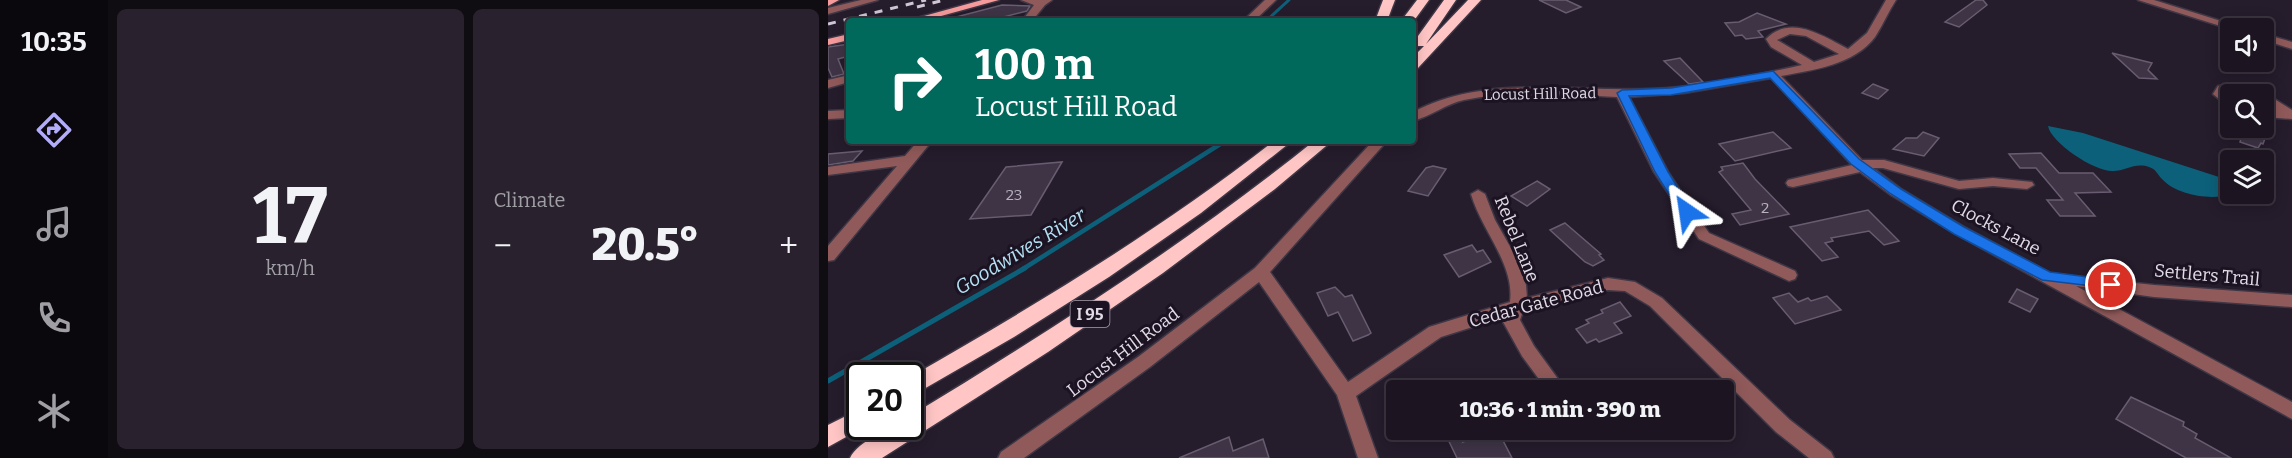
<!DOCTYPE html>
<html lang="en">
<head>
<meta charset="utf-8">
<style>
  :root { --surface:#1c1521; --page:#29222e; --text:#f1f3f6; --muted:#a09fa5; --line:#3a343f; --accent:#b1adfa }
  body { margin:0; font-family:Bitter,serif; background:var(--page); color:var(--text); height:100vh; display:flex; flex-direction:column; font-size:22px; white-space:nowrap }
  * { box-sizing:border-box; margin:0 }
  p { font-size:20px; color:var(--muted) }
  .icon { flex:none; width:33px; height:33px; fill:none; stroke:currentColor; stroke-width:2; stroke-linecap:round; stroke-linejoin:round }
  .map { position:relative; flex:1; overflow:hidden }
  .details { display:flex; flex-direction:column; gap:9px; padding:9px; background:#0f0c12; width:720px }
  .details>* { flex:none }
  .top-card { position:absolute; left:18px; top:18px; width:570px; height:126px; border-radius:6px; box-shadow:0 3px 15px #0003,0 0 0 2px var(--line); background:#00695c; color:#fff; overflow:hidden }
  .tools { position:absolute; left:1392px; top:18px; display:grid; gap:12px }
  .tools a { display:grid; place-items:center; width:54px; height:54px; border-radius:6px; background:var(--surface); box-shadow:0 3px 15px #0003,0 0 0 2px var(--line); font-size:30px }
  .speed { position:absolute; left:18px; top:362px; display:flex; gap:12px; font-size:30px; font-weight:700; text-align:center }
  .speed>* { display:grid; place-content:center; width:78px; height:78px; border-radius:50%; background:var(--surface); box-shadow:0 3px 15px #0003,0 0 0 2px var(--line); line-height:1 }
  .speed .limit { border:3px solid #111; border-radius:9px; background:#fff; color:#111 }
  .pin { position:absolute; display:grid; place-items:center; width:51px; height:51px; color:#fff; margin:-26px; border:3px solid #fff; border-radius:50%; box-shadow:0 2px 6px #0007 }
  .me { position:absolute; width:66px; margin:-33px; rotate:328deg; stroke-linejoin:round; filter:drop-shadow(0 0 4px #0008) }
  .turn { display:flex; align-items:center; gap:21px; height:126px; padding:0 30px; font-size:27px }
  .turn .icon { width:78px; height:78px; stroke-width:2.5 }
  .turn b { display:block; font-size:42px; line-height:51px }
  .big { font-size:45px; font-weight:800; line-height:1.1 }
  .details .widget { flex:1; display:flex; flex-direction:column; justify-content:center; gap:9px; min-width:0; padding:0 21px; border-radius:9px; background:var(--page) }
  .details .dial { align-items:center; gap:0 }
  .dial b { font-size:78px; line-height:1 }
  .heat { display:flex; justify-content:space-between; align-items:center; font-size:33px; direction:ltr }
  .details .tiles { flex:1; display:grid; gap:9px; grid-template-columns:repeat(2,1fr) }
  .trip { position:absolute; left:558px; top:380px; width:348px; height:60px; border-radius:6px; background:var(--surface); box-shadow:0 3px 15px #0003,0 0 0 2px var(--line); font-weight:800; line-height:60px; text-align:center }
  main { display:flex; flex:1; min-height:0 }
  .dock { display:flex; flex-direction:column; width:108px; justify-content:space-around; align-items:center; background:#0b080d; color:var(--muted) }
  .dock .icon { width:42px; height:42px }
  .dock .selected { color:var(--accent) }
  .dock b { font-size:27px; color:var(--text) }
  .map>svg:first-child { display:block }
  .water { fill:#0c6079 }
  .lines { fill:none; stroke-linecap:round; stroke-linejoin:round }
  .stream-far2 { stroke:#0c6079; stroke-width:3 }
  .stream-far1 { stroke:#0c6079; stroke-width:4.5 }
  .stream { stroke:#0c6079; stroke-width:5 }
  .building { fill:#3e3446; stroke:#685d70; stroke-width:1.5 }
  .minor-casing { stroke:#3f3746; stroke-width:3 }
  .major-casing { stroke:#3f3746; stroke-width:3 }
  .highway-casing { stroke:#3f3746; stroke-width:3 }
  .minor { fill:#915a5a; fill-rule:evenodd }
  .major { fill:#f79a9b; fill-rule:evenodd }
  .highway { fill:#ffc6c5; fill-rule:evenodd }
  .rail { stroke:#cec7d3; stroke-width:3; stroke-dasharray:8 8; stroke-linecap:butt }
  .route { fill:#1a73e8; stroke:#114b97; stroke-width:1.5 }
  .labels { text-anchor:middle; stroke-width:6; stroke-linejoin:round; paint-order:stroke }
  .far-street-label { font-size:15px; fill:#e1dbe6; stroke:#1b1222 }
  .number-label { font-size:15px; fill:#b8b1be }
  .shield { fill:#1b1222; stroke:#a69fab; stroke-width:1.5 }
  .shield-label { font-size:16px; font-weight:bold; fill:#e1dbe6 }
  .street-label { font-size:18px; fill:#e1dbe6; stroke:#1b1222 }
  .water-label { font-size:20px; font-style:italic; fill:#b3e1f3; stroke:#1b1222 }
</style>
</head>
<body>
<main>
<nav class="dock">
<b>10:35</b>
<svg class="icon selected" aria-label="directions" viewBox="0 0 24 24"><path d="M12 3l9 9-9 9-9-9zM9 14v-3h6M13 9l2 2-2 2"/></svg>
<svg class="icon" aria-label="music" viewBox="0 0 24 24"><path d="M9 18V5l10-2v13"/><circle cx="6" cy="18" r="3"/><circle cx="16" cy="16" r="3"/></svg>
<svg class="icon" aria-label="phone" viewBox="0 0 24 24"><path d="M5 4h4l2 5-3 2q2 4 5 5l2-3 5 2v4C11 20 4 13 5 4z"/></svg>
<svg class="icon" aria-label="climate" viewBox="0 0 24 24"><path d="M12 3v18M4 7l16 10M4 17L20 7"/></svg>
</nav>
<section class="details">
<div class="tiles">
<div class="widget dial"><b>17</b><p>km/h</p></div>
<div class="widget"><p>Climate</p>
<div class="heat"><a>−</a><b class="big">20.5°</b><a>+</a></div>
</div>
</div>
</section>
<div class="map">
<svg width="1464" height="458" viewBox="0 0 1464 458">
  <rect width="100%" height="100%" fill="#251c2c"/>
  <!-- water -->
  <path class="water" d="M 1220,126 L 1255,133 L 1391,177 L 1402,183 L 1403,194 C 1384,201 1348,195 1334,179 C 1329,174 1328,169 1321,167 C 1307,162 1298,171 1285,171 C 1267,172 1223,143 1220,126 Z"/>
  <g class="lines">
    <!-- stream-far2 -->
    <path class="stream-far2" d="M 438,21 L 461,0"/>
    <!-- stream-far1 -->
    <path class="stream-far1" d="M 195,269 L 397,141"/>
    <!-- stream -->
    <path class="stream" d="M 0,381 L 197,268"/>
  </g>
  <!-- building -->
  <g class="building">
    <path d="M 711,0 L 738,0 L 753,7 L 738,13 Z"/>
    <path d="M 1148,0 L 1155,0 L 1159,5 L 1131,27 L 1117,22 Z"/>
    <path d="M 174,5 L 202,6 L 199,11 L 160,21 L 128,21 L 128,17 Z"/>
    <path d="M 929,13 L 958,24 L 930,31 L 935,37 L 918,39 L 914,35 L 907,36 L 897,23 L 911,22 Z"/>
    <path d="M 21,44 L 21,56 L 10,59 L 16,74 L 4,77 L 0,68 L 0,47 Z"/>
    <path d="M 1284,53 L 1324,63 L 1320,70 L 1329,79 L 1311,78 Z"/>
    <path d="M 852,58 L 875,82 L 861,84 L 836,61 Z"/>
    <path d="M 1045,84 L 1060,90 L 1050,99 L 1034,93 Z"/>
    <path d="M 1416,128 L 1439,133 L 1435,144 L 1433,143 L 1430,148 L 1412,142 Z"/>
    <path d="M 945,132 L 963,148 L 907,161 L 891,144 Z"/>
    <path d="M 1095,132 L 1111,138 L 1096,156 L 1065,149 L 1078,138 L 1089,138 Z"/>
    <path d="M 34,151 L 25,161 L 0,165 L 0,154 Z"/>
    <path d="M 1213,153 L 1231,173 L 1265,173 L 1283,192 L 1247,193 L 1267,216 L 1232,216 L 1219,200 L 1235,200 L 1208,168 L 1192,168 L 1181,154 Z"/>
    <path d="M 234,162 L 203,215 L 142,219 L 178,167 Z"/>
    <path d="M 915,163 L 927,179 L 961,214 L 912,225 L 904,214 L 923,210 L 891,172 L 895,170 L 893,167 Z"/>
    <path d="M 605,166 L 618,169 L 600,196 L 580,191 L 598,168 Z"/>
    <path d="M 709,181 L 722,189 L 699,206 L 683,196 Z"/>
    <path d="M 1040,210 L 1071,241 L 1056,245 L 1041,231 L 1003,238 L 1005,241 L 997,243 L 1010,257 L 994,261 L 962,227 Z"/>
    <path d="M 737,223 L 773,254 L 771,255 L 776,260 L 765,266 L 757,262 L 722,230 Z"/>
    <path d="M 644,245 L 649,252 L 655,250 L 663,262 L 631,277 L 616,255 Z"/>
    <path d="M 507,287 L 517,297 L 524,295 L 543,333 L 540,335 L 525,341 L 510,312 L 500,316 L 489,293 Z"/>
    <path d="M 1189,289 L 1210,299 L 1202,312 L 1181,302 Z"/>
    <path d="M 961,293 L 970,302 L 980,298 L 983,301 L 999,296 L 1013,310 L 967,324 L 945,298 Z"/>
    <path d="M 792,302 L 803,316 L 786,323 L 794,333 L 771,342 L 768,339 L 759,343 L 748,329 L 761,323 L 758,320 L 775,313 L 773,310 Z"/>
    <path d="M 1303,397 L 1356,422 L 1355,426 L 1369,434 L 1367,438 L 1403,458 L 1358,458 L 1288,419 Z"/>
    <path d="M 615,429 L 642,429 L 635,442 L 669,429 L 684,458 L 629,458 Z"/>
    <path d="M 401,437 L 405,451 L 435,439 L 441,458 L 351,458 Z"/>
  </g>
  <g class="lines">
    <defs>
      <g id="minor">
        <path d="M 33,0 L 50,0 L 0,14 L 0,8 Z"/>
        <path d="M 193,0 L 224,0 L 217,5 L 204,21 L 194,21 L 206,5 Z"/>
        <path d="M 437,0 L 448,0 L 426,21 L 415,21 Z"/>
        <path d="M 1058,0 L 1068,0 C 1060,12 1055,25 1047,37 C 1026,65 985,70 953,76 L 1034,160 L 1056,160 L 1131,181 L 1165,178 L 1204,182 L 1206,185 L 1199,189 L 1165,186 L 1131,189 L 1055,168 L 1045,168 L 1073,189 L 1136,227 L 1224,274 L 1326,285 L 1464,295 L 1464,307 L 1326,297 L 1248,286 L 1464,402 L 1464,419 L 1126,233 L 1063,195 L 1032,172 L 965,187 L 960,186 L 958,183 L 960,180 L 1024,165 L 943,78 L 856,93 L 801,97 L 840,172 L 881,233 L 967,271 L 969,275 L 967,279 L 961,281 L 871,239 L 826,172 L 789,97 C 739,95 686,90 636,100 C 618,104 603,116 585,121 L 585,112 C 657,74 742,92 820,89 C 871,88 924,76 974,65 L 943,47 L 938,39 C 962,14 995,36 1020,49 L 1039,33 ZM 962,34 L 978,36 L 1011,54 L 986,62 L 949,40 Z"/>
        <path d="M 1310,0 L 1326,0 L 1415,28 L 1402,29 Z"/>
        <path d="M 1436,34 L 1464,42 L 1464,49 L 1436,40 Z"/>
        <path d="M 21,75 L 21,82 L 0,88 L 0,80 Z"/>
        <path d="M 1414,84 L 1435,94 L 1398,92 L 1402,98 L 1402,108 L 1385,94 L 1390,86 Z"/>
        <path d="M 1435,94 L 1436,94 L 1440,95 L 1464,110 L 1464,119 L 1436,117 L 1436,109 L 1447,110 L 1436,103 Z"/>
        <path d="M 21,110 L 21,118 L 0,119 L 0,111 Z"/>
        <path d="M 90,141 L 104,141 L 6,260 L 0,261 L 0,246 L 69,166 L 0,175 L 0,167 L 77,156 Z"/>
        <path d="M 545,141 L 559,141 L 442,272 L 520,382 L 601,327 L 682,302 C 687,264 653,230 643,194 L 650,190 L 657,194 L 667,220 L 689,259 L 698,285 L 699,298 L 780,278 L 807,282 L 834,298 L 962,420 L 1003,452 L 1006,458 L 981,458 L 948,432 L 822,306 L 797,291 L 780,290 L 695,311 L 692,320 L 706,346 L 738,390 L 719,390 L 694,356 L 674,320 L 676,317 L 613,337 L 528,396 L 550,458 L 530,458 L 509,395 L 431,282 L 322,367 L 196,458 L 170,458 L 173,452 L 310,357 L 427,268 Z"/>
      </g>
      <g id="major">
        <path d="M 0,0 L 11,0 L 0,6 Z"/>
        <path d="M 154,0 L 171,0 L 95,21 L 78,21 Z"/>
        <path d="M 21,34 L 21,40 L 0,45 L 0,39 Z"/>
      </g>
      <g id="highway">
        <path d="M 555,0 L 567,0 L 559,21 L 547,21 Z"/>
        <path d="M 589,0 L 601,0 L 585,22 L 573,21 Z"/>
        <path d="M 616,0 L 628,0 L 598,44 L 640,0 L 653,0 L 590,68 L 585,69 L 585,57 L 596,46 L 587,46 L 585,43 Z"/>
        <path d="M 446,141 L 464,141 L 373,213 L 281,277 L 186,337 L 82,397 L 82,377 C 208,305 332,230 446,141 Z"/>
        <path d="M 486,141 L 504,141 L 447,189 L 335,273 L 220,352 L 54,458 L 22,458 C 30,441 64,426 82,426 L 82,416 C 222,331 359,243 486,141 Z"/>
        <path d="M 32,409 L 32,426 L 38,426 L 0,447 L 0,425 Z"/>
      </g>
    </defs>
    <!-- minor casing -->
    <use href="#minor" class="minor-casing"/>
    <!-- major casing -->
    <use href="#major" class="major-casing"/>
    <!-- highway casing -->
    <use href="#highway" class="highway-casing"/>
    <!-- minor -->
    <use href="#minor" class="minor"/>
    <!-- major -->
    <use href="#major" class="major"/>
    <!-- highway -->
    <use href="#highway" class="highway"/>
    <!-- rail -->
    <g class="rail">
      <path d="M 89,7 L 116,0"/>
      <path d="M 0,24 L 98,0"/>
    </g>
  </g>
  <!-- route -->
  <path class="route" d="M 945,71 L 1031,159 L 1073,189 L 1136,227 L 1222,272 L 1283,280 L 1291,285 L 1289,289 L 1214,280 L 1126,234 L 1063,194 L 1023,164 L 942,78 L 843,95 L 801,96 L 840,172 L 865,212 L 863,215 L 854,215 L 827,172 L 789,93 L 794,90 L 843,88 Z"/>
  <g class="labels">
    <!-- far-street labels -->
    <g class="far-street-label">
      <text transform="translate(712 94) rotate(-1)" y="5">Locust Hill Road</text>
    </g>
    <!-- number labels -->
    <g class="number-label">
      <text x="186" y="200">23</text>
      <text x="937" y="213">2</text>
    </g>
    <!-- shield labels -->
    <rect class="shield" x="242.5" y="301" width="39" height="26" rx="4.5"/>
    <g class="shield-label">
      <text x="262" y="320">I 95</text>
    </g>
    <!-- street labels -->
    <g class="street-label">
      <text transform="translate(1168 227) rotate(28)" y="6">Clocks Lane</text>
      <text transform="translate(689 239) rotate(68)" y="6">Rebel Lane</text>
      <text transform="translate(1379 275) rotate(5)" y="6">Settlers Trail</text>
      <text transform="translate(708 304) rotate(-15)" y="6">Cedar Gate Road</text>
      <text transform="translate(295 352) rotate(-37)" y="6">Locust Hill Road</text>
    </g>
    <!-- water labels -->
    <g class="water-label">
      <text transform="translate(192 251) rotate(-31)" y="7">Goodwives River</text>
    </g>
  </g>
</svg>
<div class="tools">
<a><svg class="icon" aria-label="sound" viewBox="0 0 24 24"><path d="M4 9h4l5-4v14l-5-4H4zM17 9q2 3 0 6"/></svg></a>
<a><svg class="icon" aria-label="search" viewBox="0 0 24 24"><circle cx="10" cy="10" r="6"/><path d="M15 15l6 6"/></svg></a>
<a><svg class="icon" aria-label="layers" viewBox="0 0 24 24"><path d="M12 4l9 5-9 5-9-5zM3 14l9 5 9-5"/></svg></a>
</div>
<div class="speed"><div class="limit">20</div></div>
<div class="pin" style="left:1283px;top:285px;background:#d93025"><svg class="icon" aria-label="arrive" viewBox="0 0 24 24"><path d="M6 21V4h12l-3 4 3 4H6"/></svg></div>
<svg class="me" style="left:859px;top:212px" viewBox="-20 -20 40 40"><path d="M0-17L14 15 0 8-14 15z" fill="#1a73e8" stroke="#fff" stroke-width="4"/></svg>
<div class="trip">10:36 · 1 min · 390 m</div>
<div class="top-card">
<div class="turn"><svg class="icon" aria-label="right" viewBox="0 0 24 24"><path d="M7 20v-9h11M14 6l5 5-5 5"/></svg><div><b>100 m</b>Locust Hill Road</div></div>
</div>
</div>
</main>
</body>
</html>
